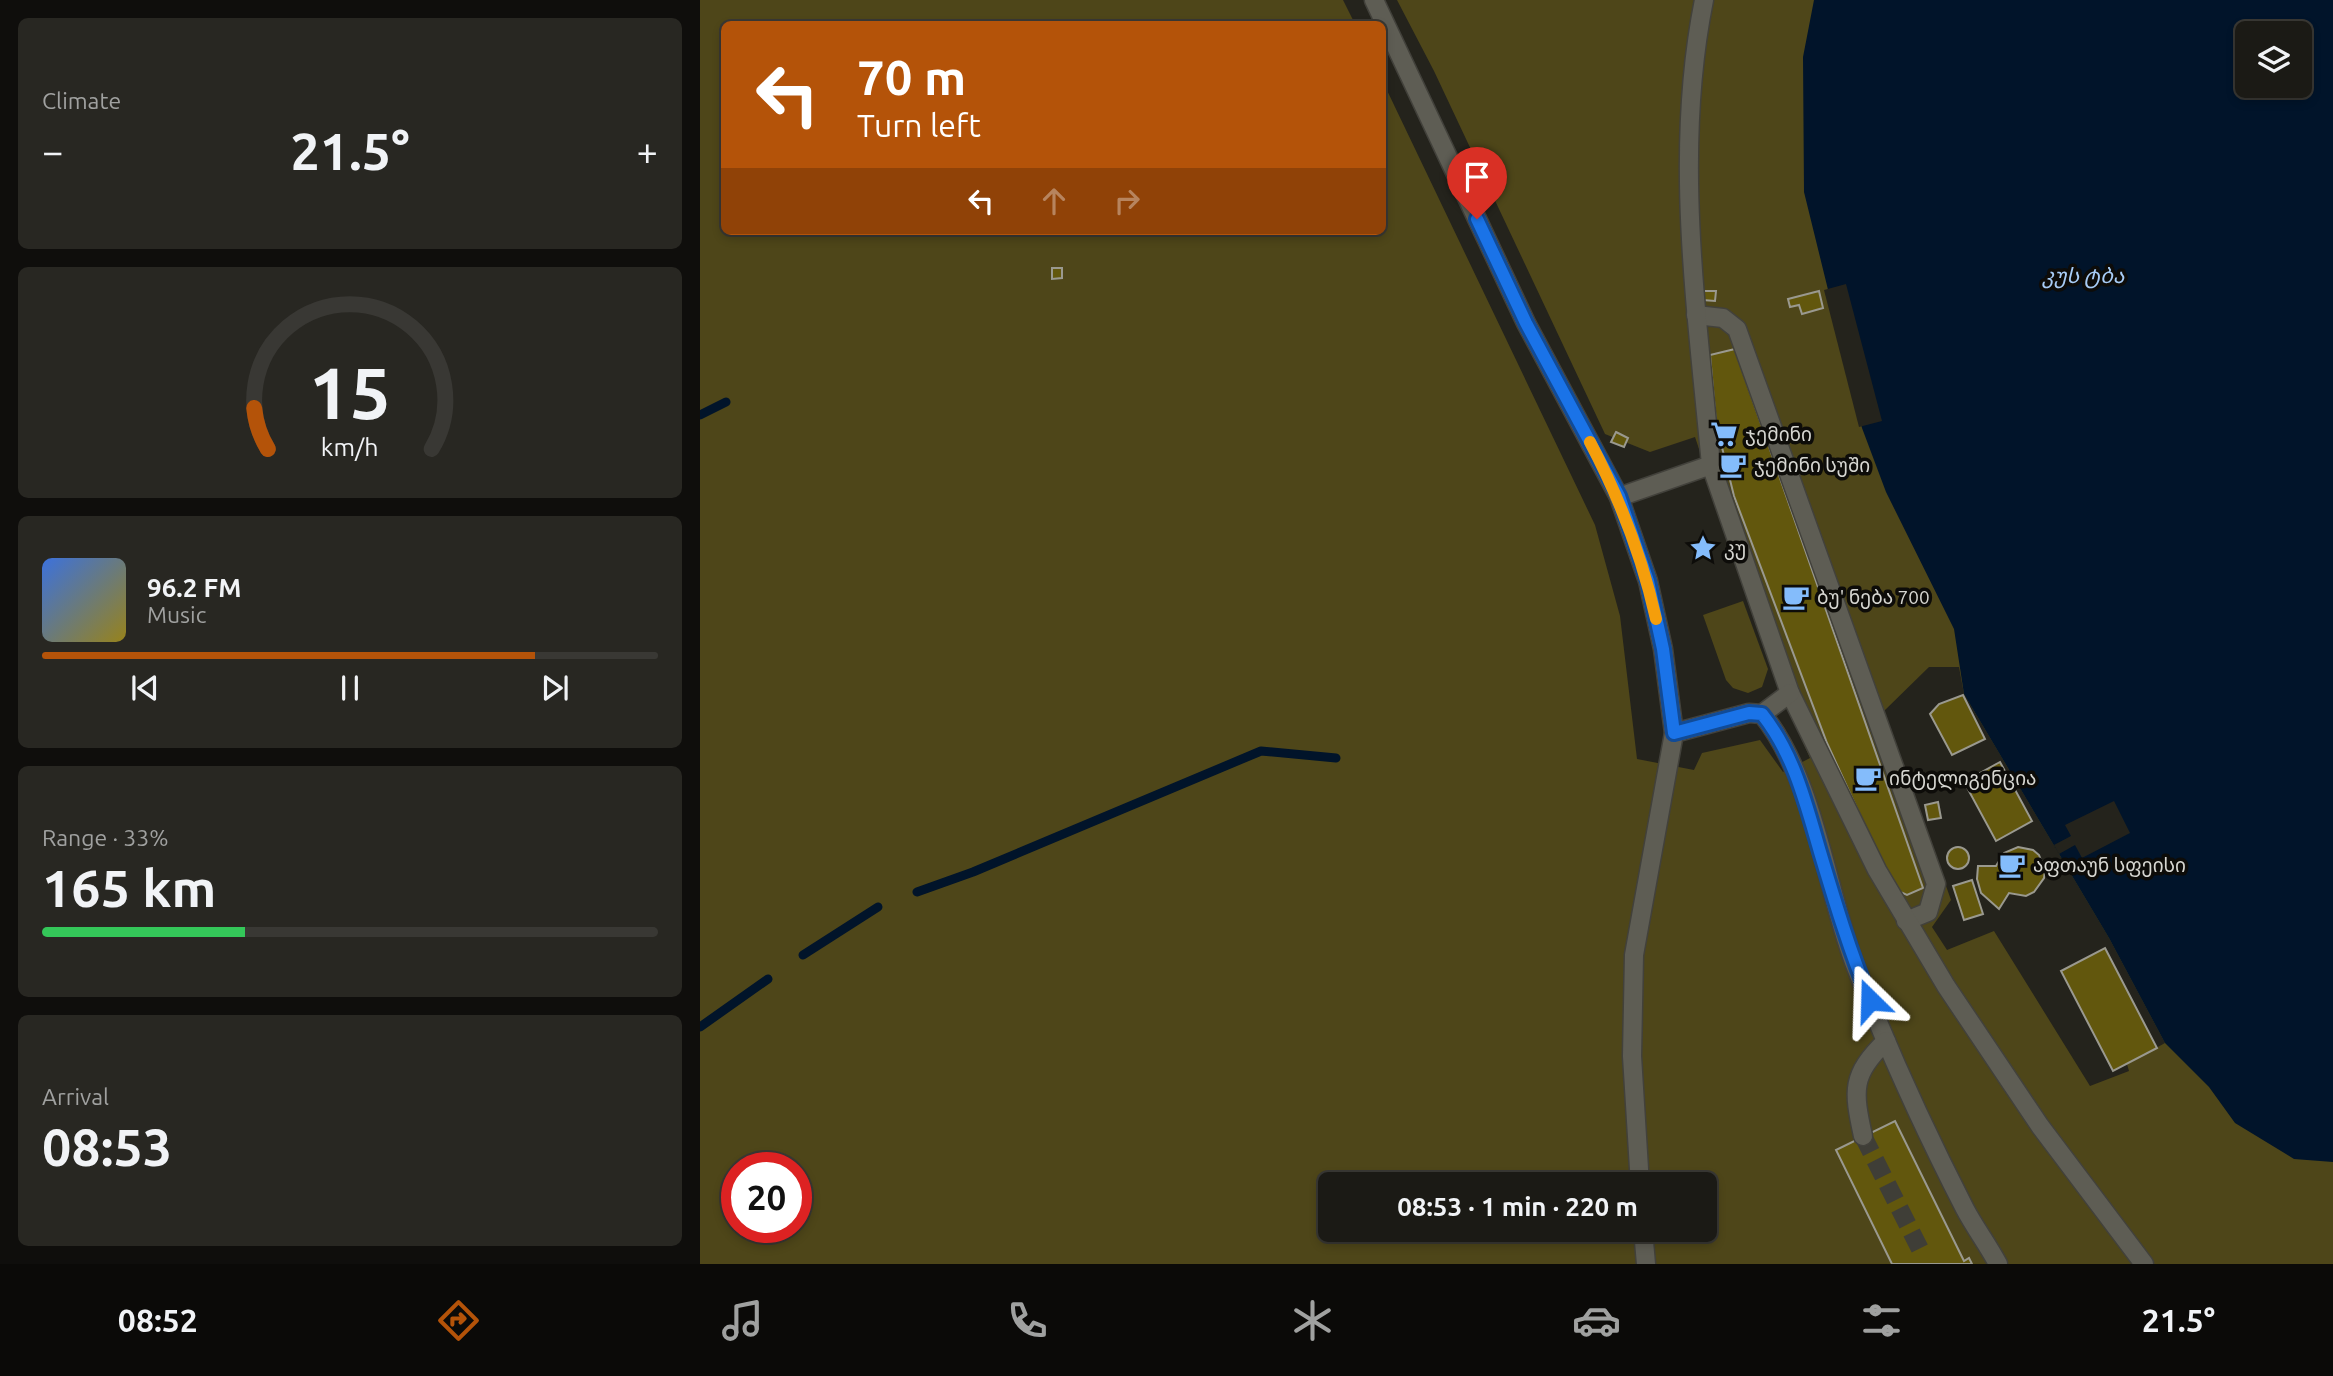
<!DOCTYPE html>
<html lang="en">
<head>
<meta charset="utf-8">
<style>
  :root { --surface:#1b1a15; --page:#282722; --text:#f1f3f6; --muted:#a0a1a0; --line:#393834; --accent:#b45309 }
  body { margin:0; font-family:Ubuntu,"Noto Sans Georgian",sans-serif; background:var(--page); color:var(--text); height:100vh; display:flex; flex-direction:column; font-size:26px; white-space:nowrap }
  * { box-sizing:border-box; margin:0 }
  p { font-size:23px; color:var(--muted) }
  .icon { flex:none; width:38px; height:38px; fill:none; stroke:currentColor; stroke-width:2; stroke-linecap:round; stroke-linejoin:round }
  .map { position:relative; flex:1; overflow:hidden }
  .details { display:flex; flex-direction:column; gap:18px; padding:18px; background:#0f0e0c; width:700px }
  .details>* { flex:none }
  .guide { position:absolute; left:21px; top:21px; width:665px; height:214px; border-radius:10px; box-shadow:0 4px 10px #0003,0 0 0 2px var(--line); background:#b45309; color:#fff; overflow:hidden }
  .tools { position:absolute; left:1535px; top:21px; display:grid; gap:14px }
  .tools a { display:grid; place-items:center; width:77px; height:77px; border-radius:10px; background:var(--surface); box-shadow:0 4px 10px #0003,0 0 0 2px var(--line); font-size:35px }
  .speed { position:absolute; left:21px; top:1152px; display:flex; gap:14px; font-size:35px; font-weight:700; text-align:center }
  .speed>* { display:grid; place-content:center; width:91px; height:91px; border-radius:50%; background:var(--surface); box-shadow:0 4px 10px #0003,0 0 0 2px var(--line); line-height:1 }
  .speed .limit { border:10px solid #d22; background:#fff; color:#111 }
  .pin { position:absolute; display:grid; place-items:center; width:60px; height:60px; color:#fff; margin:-72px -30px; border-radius:50% 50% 50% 0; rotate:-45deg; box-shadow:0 0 7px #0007 }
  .pin .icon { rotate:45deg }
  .me { position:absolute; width:77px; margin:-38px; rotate:338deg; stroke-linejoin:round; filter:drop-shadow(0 0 5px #0008) }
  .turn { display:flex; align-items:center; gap:24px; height:147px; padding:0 21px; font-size:32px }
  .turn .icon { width:91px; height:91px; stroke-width:2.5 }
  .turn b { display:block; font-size:49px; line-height:60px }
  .lanes { display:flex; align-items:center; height:66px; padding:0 21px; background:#0003; justify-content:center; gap:35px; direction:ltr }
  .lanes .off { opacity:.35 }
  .big { font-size:52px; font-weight:700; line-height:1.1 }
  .details .card { flex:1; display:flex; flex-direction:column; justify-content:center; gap:10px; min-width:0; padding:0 24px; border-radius:10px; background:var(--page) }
  .details .dial { align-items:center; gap:0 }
  .dial svg { height:182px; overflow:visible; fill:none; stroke:var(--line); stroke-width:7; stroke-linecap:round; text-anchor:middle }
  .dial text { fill:var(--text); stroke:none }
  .song { display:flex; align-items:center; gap:21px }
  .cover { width:84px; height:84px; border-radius:10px; background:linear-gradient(135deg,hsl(220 70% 55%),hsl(50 70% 35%)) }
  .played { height:7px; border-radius:4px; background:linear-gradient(90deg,var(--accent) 80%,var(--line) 80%) }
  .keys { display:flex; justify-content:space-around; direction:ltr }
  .heat { display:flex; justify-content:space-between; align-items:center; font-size:38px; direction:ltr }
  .charge { height:10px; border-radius:5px; background:linear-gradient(90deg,#34c759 33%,var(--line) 0) }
  .trip { position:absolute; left:618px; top:1172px; width:399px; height:70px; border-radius:10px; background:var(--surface); box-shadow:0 4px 10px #0003,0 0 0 2px var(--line); font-weight:700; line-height:70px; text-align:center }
  .tab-bar { display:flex; height:112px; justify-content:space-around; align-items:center; background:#0b0a08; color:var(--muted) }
  .tab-bar .icon { width:49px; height:49px }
  .tab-bar .on { color:var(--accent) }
  .tab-bar b { font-size:32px; color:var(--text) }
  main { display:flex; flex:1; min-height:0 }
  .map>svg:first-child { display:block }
  .green { fill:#4e4619; fill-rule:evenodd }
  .water { fill:#01142a; fill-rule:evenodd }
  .pier { fill:#24231c }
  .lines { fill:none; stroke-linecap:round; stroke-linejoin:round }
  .stream { stroke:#01142a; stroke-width:9 }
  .building { fill:#62570d; stroke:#9a998f; stroke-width:2 }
  .minor-tunnel { stroke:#3f3e37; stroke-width:18; stroke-dasharray:18 9; stroke-linecap:butt }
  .minor-casing { stroke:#42413b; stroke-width:21 }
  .minor { stroke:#5e5d54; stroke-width:18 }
  .route-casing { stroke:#114b97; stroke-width:18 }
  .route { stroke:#1a73e8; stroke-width:12 }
  .slow { stroke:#f59e0b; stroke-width:12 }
  .labels { text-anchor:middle; stroke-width:7; stroke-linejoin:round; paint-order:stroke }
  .poi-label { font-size:19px; fill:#d6d6d1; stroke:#0d0c09; text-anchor:start }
  .water-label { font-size:21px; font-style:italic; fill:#a7ccf6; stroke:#0d0c09 }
</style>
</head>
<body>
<main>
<section class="details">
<div class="card"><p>Climate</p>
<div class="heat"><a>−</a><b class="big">21.5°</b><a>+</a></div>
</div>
<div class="card dial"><svg viewBox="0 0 100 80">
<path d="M14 69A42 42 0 1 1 86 69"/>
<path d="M14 69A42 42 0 0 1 8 51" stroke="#b45309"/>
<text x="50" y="56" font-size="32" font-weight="700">15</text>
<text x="50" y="72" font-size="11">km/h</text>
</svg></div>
<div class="card">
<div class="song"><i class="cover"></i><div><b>96.2 FM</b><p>Music</p></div></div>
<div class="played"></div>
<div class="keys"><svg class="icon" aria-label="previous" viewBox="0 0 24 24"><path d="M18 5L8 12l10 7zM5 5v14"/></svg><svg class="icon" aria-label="pause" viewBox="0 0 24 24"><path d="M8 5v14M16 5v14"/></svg><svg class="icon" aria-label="next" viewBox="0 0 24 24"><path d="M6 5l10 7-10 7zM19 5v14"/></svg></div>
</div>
<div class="card"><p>Range · 33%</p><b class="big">165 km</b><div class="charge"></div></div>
<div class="card"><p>Arrival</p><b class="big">08:53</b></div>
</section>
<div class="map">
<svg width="1633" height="1264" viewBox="0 0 1633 1264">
  <rect width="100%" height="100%" fill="#24231c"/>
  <!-- green -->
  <g class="green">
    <path d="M 0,0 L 643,0 L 655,24 L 24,24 L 24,231 L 682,231 L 683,82 L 895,525 L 920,616 L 937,759 L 994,770 L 1002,753 L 1060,740 L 1083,772 L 1110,758 L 1080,691 L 995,437 L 950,452 L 905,434 L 734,71 L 697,0 L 1633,0 L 1633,1264 L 0,1264 ZM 1547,33 L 1600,33 L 1600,86 L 1547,86 ZM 1229,667 L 1259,667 L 1264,694 L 1409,938 L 1465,1043 L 1427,1064 L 1429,1071 L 1390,1086 L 1294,931 L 1247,950 L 1232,927 L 1251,900 L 1184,711 ZM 37,1167 L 96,1167 L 96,1227 L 37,1227 ZM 630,1185 L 1004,1185 L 1004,1230 L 630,1230 Z"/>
    <path d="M 1043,601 L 1068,669 L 1062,687 L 1048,693 L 1033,688 L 1026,680 L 1003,615 Z"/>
  </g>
  <!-- water -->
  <path class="water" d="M 1114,0 L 1633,0 L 1633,1162 L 1594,1159 L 1535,1123 L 1509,1087 L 1465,1043 L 1409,938 L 1264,694 L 1254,629 L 1186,492 L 1162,428 L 1104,192 L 1103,57 ZM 1547,33 L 1600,33 L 1600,86 L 1547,86 Z"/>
  <!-- pier -->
  <g class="pier">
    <path d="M 1146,284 L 1182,421 L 1159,427 L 1124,290 Z"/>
    <path d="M 1414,801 L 1430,833 L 1382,858 L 1375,845 L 1359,854 L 1354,845 L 1371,836 L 1365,825 Z"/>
  </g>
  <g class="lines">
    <!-- stream -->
    <g class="stream">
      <path d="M 0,415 L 26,402"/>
      <path d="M 217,892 L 273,872 L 561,751 L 636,758"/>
      <path d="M 103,955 L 178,907"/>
      <path d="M 0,1027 L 68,979"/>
    </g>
  </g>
  <!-- building -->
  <g class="building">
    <path d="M 352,268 L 362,268 L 362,278 L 352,279 Z"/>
    <path d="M 1003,291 L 1016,291 L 1015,301 L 1003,300 Z"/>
    <path d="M 1119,291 L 1123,308 L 1102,314 L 1099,305 L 1090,307 L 1088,299 Z"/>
    <path d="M 1035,349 L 1223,888 L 1207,895 L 1198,891 L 1185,870 L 1127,743 L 1034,496 L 1016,423 L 1010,355 Z"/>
    <path d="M 916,432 L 928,438 L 924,447 L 911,442 Z"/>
    <path d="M 1263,695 L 1285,739 L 1252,755 L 1230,714 L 1239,704 Z"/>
    <path d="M 1300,762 L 1332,821 L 1296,841 L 1264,782 Z"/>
    <path d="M 1238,802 L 1241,818 L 1228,820 L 1225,805 Z"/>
    <path d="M 1318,847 L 1333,850 L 1339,855 L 1345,870 L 1344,878 L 1334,892 L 1326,896 L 1309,893 L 1299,909 L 1281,893 L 1277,879 L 1278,866 L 1296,866 L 1304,853 Z"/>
    <circle cx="1258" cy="858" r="11"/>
    <path d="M 1272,880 L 1283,914 L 1264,920 L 1253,886 Z"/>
    <path d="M 1405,948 L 1457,1048 L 1413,1071 L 1361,971 Z"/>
    <path d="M 1195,1121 L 1264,1261 L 1269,1258 L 1272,1264 L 1192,1264 L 1136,1150 Z"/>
  </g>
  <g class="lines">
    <!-- minor-tunnel -->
    <path class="minor-tunnel" d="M 1163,1136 L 1222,1253"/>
    <defs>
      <g id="minor">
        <path d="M 674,0 L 826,323 L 919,497 L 948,581 L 963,649 L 974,733 L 934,955 L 932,1056 L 940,1185"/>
        <path d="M 996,315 L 1023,318 L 1037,329 L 1236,884 L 1228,912 L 1206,921"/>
        <path d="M 1011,465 L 1090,693 L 1177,870 L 1246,986 L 1340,1126 L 1444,1264"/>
        <path d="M 919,497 L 1011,465 C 997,311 973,153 1004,0"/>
        <path d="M 1062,714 L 1090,693"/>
        <path d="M 974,733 L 1049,713 L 1062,714 C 1114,778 1125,885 1154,962 C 1186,1046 1224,1129 1265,1209 C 1275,1228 1288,1245 1298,1264"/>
        <path d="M 1163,1136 C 1153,1090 1151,1075 1186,1041"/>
        <path d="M 943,1230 L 946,1264"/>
      </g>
    </defs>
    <!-- minor casing -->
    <use href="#minor" class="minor-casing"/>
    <!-- minor -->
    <use href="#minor" class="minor"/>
  </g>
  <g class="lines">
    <defs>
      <path id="route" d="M 777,219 L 826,323 L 919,496 L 948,581 L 963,649 L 974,733 L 1049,713 L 1062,714 C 1094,754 1106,804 1120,852 C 1135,902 1150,952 1170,1000"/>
    </defs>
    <!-- route casing -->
    <use href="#route" class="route-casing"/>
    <!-- route -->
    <use href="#route" class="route"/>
    <!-- slow -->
    <path class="slow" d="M 890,442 C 920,499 942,556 956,619"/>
  </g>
  <!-- icons -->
  <defs>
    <symbol id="supermarket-bare" viewBox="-9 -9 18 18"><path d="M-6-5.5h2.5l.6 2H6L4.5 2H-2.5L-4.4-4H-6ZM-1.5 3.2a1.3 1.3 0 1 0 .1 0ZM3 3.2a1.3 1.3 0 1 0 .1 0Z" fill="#84bcfb" stroke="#0d0c09" stroke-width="2.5" paint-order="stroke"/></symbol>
    <symbol id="cafe-bare" viewBox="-9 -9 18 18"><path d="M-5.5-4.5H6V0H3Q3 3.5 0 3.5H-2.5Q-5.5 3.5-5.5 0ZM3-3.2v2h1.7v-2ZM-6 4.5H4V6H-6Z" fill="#84bcfb" stroke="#0d0c09" stroke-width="2.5" paint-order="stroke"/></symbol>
    <symbol id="sight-bare" viewBox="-9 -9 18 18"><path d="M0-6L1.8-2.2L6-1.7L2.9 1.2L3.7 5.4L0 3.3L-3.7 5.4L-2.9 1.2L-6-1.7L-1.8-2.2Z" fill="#84bcfb" stroke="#0d0c09" stroke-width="2.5" paint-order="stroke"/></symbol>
  </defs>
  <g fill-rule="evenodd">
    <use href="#supermarket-bare" x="1005" y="415" width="38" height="38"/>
    <use href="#cafe-bare" x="1014" y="446" width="38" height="38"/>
    <use href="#sight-bare" x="984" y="529" width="38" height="38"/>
    <use href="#cafe-bare" x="1077" y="578" width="38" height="38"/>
    <use href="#cafe-bare" x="1149" y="759" width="38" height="38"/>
    <use href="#cafe-bare" x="1293" y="846" width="38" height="38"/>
  </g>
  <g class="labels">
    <!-- poi labels -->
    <g class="poi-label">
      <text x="1045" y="441">ჯემინი</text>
      <text x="1054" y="472">ჯემინი სუში</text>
      <text x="1024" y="555">კუ</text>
      <text x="1117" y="604">ბუ' ნება 700</text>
      <text x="1189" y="785">ინტელიგენცია</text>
      <text x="1333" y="872">აფთაუნ სფეისი</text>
    </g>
    <!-- water labels -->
    <g class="water-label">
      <text x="1383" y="283">კუს ტბა</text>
    </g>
  </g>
</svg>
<div class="tools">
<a><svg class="icon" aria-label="layers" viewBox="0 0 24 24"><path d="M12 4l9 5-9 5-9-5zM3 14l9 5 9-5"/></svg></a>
</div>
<div class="speed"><div class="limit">20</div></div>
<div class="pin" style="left:777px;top:219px;background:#d93025"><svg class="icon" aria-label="arrive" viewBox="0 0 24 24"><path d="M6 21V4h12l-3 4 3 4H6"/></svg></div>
<svg class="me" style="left:1170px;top:1000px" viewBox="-20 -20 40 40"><path d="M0-17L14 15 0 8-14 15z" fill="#1a73e8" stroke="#fff" stroke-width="4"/></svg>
<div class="trip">08:53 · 1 min · 220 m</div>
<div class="guide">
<div class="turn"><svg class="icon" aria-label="left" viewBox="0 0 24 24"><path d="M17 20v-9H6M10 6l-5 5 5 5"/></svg><div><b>70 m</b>Turn left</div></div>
<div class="lanes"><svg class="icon" aria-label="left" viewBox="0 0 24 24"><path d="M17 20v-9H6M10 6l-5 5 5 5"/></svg><svg class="icon off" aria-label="ahead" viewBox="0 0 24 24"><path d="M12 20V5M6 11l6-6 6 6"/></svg><svg class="icon off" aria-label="right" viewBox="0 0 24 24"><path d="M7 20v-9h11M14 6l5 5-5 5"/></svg></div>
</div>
</div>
</main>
<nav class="tab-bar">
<b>08:52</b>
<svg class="icon on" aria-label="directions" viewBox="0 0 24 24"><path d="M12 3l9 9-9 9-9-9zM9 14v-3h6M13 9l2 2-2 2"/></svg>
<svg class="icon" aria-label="music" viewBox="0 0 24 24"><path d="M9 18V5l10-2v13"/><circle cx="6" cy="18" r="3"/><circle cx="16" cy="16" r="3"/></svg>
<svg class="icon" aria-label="phone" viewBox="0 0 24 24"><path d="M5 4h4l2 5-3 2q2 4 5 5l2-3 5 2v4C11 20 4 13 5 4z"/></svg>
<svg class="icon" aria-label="climate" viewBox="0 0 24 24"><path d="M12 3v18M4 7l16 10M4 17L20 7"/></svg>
<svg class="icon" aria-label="car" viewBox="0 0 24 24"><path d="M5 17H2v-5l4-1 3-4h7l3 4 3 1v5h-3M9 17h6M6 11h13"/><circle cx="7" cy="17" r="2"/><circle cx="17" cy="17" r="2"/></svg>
<svg class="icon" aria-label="filters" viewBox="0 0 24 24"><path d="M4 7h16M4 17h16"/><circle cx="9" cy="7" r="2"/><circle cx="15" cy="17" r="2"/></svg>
<b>21.5°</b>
</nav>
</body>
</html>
